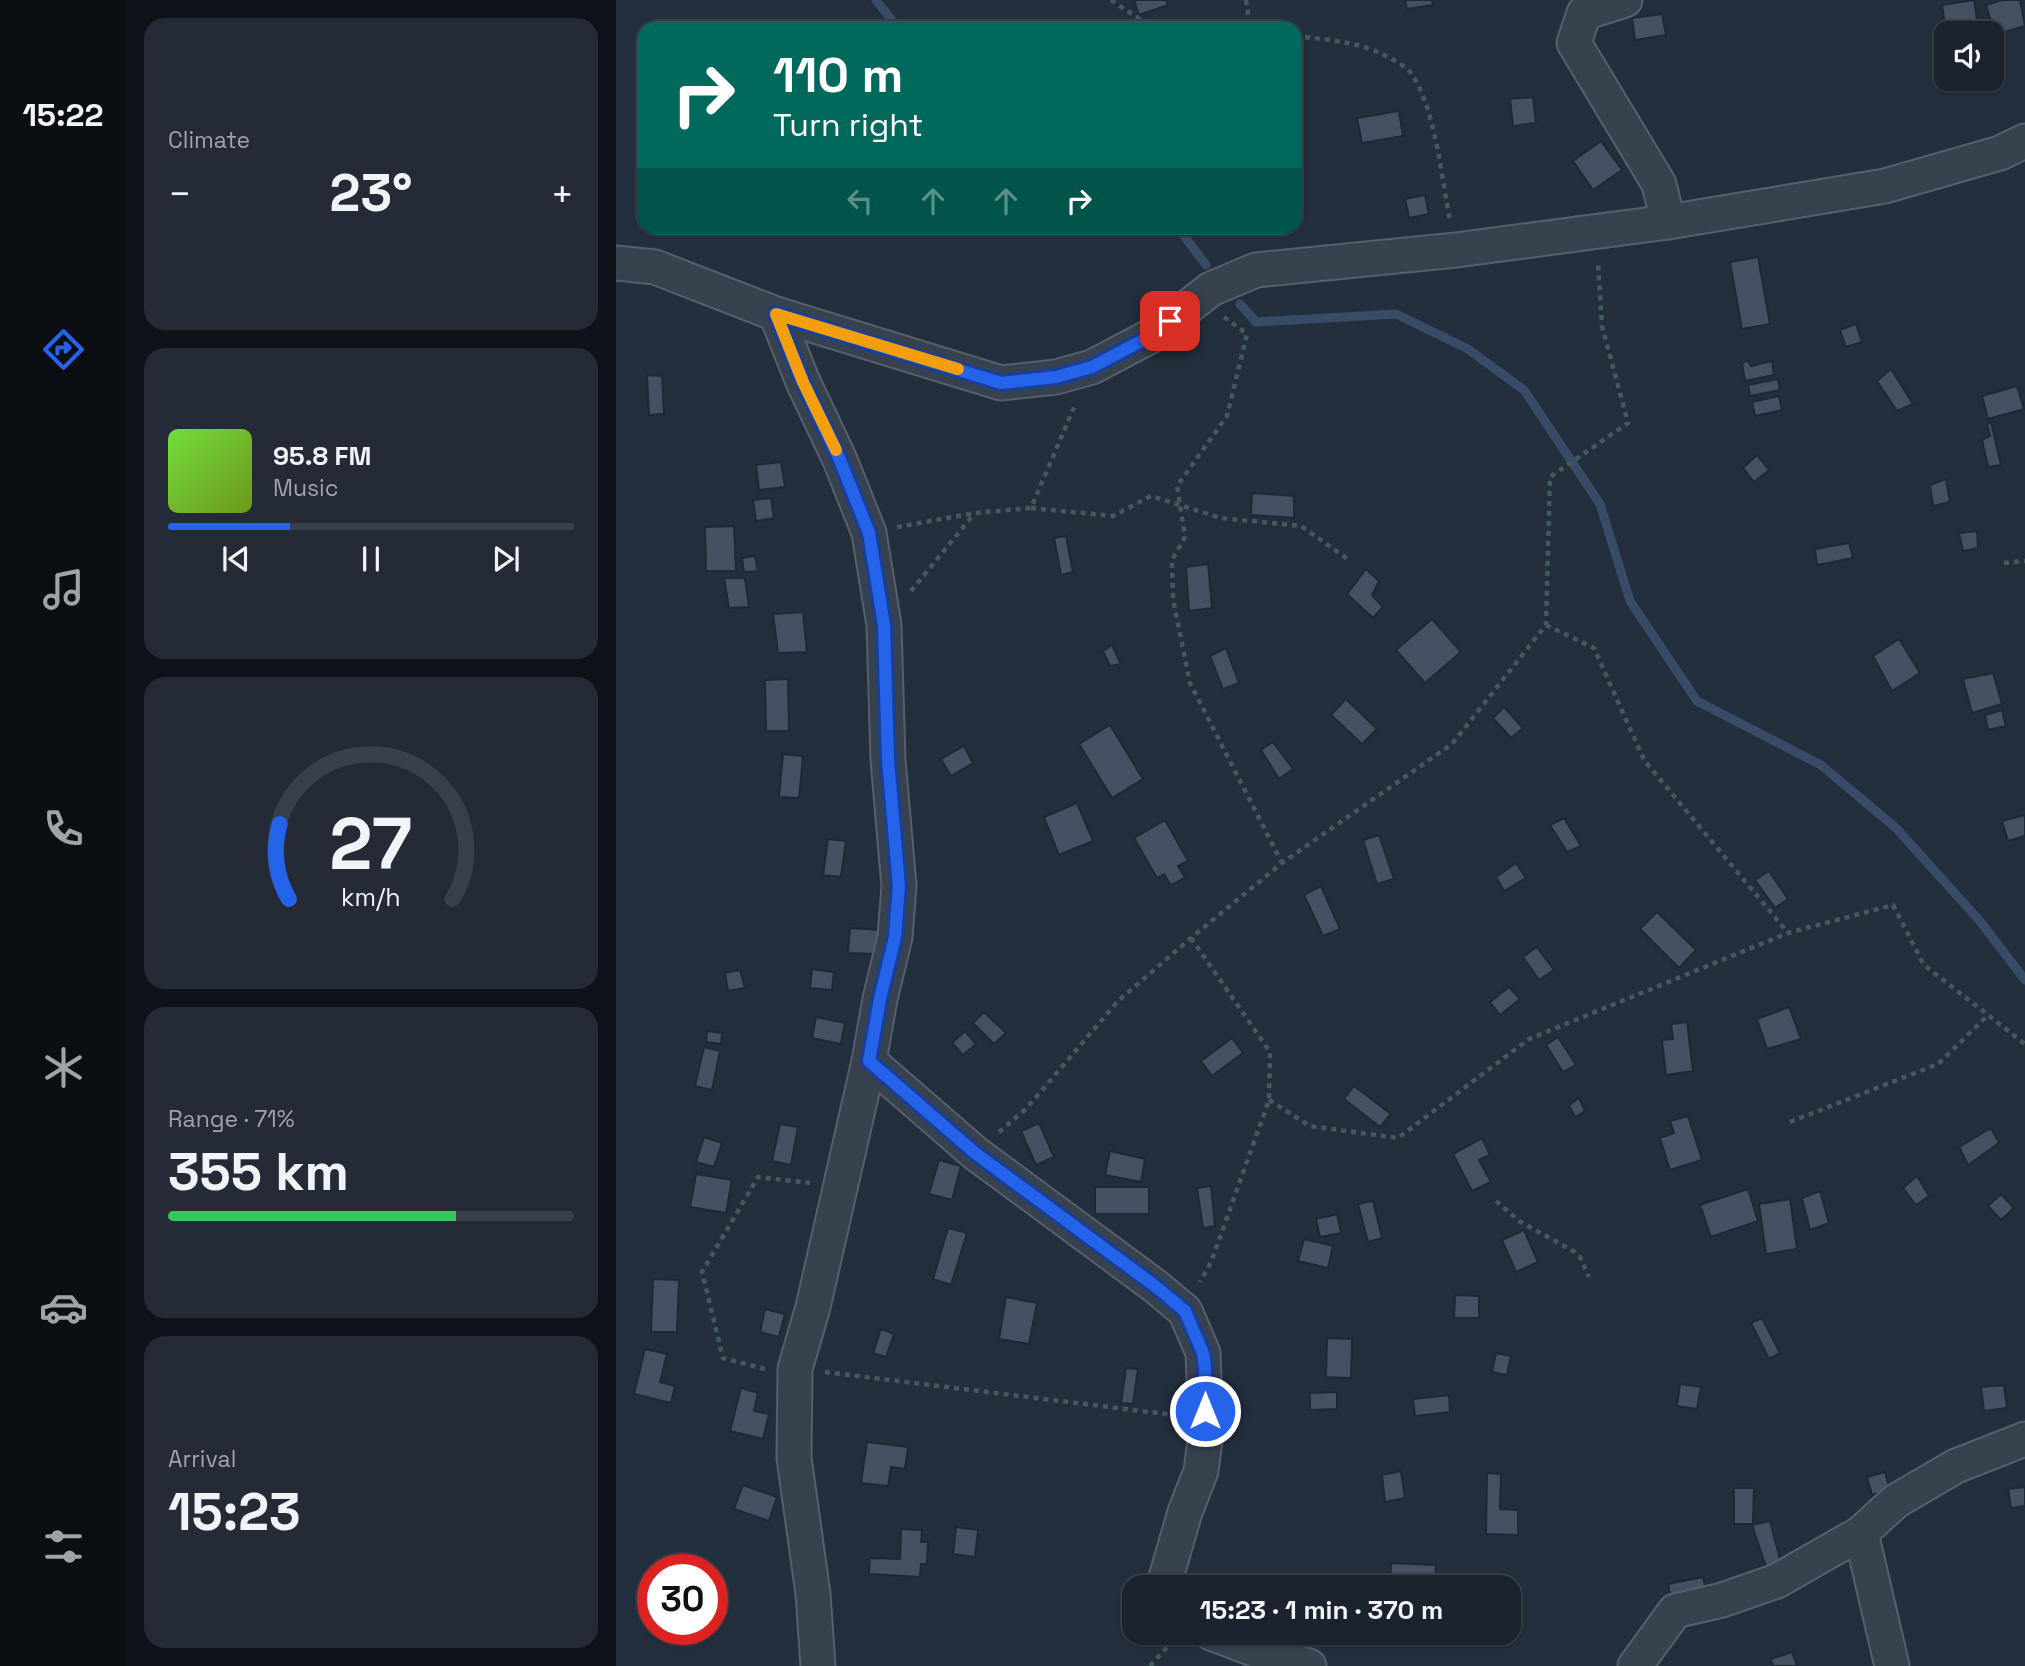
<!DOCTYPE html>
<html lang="en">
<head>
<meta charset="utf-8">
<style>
  :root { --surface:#1b232e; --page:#242b36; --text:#f1f3f6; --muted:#a0a4aa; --line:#39404a; --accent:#2563eb }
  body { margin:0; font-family:"Space Grotesk",sans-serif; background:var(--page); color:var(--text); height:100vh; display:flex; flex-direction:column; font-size:26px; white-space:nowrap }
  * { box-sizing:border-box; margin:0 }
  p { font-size:23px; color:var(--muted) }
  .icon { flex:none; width:38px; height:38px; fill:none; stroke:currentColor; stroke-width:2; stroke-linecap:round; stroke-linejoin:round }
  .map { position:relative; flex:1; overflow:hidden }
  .sheet { display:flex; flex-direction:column; gap:18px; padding:18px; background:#0f1319; width:490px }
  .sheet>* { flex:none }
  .hud { position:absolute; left:21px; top:21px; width:665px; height:214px; border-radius:21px; box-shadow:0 2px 5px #0004,0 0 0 2px var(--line); background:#00695c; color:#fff; overflow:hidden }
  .fabs { position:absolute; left:1318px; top:21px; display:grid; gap:14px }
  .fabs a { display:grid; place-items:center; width:70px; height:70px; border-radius:14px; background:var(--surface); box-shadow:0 2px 5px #0004,0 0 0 2px var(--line); font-size:35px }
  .speed { position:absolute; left:21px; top:1554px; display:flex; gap:14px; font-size:35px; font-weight:700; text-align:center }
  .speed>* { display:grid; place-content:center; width:91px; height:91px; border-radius:50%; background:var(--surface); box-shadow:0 2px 5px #0004,0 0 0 2px var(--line); line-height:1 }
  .speed .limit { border:10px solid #d22; background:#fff; color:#111 }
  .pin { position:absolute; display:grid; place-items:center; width:60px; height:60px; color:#fff; margin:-30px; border-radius:14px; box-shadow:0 4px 10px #0006 }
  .me { position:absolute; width:77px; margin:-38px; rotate:0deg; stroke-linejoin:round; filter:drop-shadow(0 0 5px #0008) }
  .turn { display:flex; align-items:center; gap:24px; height:147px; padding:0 21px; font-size:32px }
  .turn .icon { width:91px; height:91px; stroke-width:2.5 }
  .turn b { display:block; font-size:49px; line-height:60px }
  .lanes { display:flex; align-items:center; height:66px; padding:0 21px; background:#0003; justify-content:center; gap:35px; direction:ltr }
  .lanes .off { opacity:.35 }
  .big { font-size:52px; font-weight:600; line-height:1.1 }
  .sheet .widget { flex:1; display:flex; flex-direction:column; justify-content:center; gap:10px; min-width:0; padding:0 24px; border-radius:21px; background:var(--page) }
  .sheet .dial { align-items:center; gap:0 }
  .dial svg { height:182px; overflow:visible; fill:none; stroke:var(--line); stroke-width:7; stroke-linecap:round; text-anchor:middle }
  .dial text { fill:var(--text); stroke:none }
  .song { display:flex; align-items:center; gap:21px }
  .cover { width:84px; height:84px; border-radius:10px; background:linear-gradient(135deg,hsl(100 70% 55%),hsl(80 70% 35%)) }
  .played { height:7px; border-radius:4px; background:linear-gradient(90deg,var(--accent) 30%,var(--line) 30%) }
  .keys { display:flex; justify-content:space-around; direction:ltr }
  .heat { display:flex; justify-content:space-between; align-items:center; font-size:38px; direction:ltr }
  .charge { height:10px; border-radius:5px; background:linear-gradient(90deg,#34c759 71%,var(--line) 0) }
  .trip { position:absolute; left:506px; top:1575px; width:399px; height:70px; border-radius:21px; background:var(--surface); box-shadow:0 2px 5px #0004,0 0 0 2px var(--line); font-weight:600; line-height:70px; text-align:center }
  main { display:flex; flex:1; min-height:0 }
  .dock { display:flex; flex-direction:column; width:126px; justify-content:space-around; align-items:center; background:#0b0e12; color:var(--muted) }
  .dock .icon { width:49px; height:49px }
  .dock .selected { color:var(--accent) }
  .dock b { font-size:32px; color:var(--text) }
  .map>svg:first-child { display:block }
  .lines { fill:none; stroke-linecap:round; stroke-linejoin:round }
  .stream { stroke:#394c67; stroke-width:9 }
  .building { fill:#455162; stroke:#1f2835; stroke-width:2 }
  .minor-casing { stroke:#565f6c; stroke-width:37 }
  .path { stroke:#44595c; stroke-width:4.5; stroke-dasharray:5 5; stroke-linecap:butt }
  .minor { stroke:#38414e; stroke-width:33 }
  .route-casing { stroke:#184099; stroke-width:18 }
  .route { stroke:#2563eb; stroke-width:12 }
  .slow { stroke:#f59e0b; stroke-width:12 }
</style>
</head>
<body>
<main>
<nav class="dock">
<b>15:22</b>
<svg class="icon selected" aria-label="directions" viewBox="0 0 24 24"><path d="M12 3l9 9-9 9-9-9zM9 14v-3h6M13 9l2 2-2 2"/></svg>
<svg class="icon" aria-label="music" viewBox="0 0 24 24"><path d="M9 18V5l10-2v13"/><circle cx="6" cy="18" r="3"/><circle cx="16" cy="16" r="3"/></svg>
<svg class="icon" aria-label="phone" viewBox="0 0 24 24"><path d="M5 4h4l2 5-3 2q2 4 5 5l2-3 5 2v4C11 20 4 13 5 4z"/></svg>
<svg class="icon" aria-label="climate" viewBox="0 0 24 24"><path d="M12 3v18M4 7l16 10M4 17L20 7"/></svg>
<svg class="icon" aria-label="car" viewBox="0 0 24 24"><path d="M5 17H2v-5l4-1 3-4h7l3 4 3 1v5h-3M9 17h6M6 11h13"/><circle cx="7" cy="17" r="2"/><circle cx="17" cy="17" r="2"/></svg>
<svg class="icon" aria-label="filters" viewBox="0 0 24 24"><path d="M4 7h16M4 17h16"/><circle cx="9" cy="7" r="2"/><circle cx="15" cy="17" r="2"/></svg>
</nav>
<section class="sheet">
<div class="widget"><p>Climate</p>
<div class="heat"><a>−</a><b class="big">23°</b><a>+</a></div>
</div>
<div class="widget">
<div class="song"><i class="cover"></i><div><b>95.8 FM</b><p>Music</p></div></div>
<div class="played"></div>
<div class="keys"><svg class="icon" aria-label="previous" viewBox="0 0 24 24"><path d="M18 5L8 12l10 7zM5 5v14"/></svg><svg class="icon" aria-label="pause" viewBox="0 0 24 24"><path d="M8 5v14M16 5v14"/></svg><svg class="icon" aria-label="next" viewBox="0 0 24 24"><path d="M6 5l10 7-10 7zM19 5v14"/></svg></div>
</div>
<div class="widget dial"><svg viewBox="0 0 100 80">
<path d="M14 69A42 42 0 1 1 86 69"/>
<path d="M14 69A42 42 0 0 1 10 36" stroke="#2563eb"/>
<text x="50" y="56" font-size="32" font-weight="700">27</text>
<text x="50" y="72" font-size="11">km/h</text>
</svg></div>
<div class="widget"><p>Range · 71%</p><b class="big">355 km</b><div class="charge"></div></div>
<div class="widget"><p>Arrival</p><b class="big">15:23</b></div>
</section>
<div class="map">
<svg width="1409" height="1666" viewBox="0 0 1409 1666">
  <rect width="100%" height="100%" fill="#242f3e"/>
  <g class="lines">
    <!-- stream -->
    <g class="stream">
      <path d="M 260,0 L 282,28"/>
      <path d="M 562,228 L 590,265"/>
      <path d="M 624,304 L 640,322 L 780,314 L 852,349 L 908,390 L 984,504 L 1014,601 L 1081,701 L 1205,765 L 1280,828 L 1363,920 L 1409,980"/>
    </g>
  </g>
  <!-- building -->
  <g class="building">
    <path d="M 518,0 L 550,0 L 552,5 L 523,15 Z"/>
    <path d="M 789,0 L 816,0 L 817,5 L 791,9 Z"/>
    <path d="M 1358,0 L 1363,33 L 1330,33 L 1326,5 Z"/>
    <path d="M 1386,0 L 1404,0 L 1409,26 L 1379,35 L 1370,5 Z"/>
    <path d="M 1046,14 L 1050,35 L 1019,40 L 1016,18 Z"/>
    <path d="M 917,97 L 920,123 L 897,126 L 894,99 Z"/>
    <path d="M 783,111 L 787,136 L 746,143 L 741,118 Z"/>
    <path d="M 985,141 L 1006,170 L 977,190 L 957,161 Z"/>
    <path d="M 809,195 L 813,214 L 793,218 L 789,199 Z"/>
    <path d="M 1142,257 L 1154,324 L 1126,329 L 1114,262 Z"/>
    <path d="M 1240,324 L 1246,342 L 1230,347 L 1224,330 Z"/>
    <path d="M 1131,360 L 1135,366 L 1156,361 L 1158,375 L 1129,381 L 1126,364 Z"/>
    <path d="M 1275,369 L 1297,404 L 1281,411 L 1261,381 Z"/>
    <path d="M 31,375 L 46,376 L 48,414 L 33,415 Z"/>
    <path d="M 1162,379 L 1164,390 L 1134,396 L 1132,385 Z"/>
    <path d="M 1401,386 L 1408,409 L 1372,419 L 1366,396 Z"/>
    <path d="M 1163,396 L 1166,410 L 1139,416 L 1136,402 Z"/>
    <path d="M 1375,422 L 1385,465 L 1372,467 L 1366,440 L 1374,436 L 1371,425 Z"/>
    <path d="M 1141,455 L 1153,470 L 1138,482 L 1127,468 Z"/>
    <path d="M 165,462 L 169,487 L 143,490 L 140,465 Z"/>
    <path d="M 1330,479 L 1334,502 L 1317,506 L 1314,485 Z"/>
    <path d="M 636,493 L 678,496 L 678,518 L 635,515 Z"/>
    <path d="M 155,498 L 158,518 L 140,521 L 137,500 Z"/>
    <path d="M 118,526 L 120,571 L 90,571 L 89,527 Z"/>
    <path d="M 1361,531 L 1362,548 L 1347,551 L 1343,533 Z"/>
    <path d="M 450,536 L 457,572 L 445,575 L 438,538 Z"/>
    <path d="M 1233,543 L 1237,558 L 1201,565 L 1199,549 Z"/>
    <path d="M 139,556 L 142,571 L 128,572 L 126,558 Z"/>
    <path d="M 592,564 L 596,608 L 573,611 L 570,567 Z"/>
    <path d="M 750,569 L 763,581 L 756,595 L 767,607 L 757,618 L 731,594 Z"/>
    <path d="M 108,578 L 129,578 L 133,607 L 113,608 Z"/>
    <path d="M 187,612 L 191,652 L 162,653 L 157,614 Z"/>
    <path d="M 816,619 L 845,652 L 809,683 L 780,650 Z"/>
    <path d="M 1283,639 L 1304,673 L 1276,691 L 1257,656 Z"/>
    <path d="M 496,645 L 505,664 L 494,666 L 487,651 Z"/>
    <path d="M 610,648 L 623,683 L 607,689 L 594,656 Z"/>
    <path d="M 1377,673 L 1386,704 L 1356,713 L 1347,679 Z"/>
    <path d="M 172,679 L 173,731 L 150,731 L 149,680 Z"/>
    <path d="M 730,699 L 761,729 L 746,744 L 715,715 Z"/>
    <path d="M 888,707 L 907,728 L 895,738 L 877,718 Z"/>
    <path d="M 1386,710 L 1390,726 L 1372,730 L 1369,715 Z"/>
    <path d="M 494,725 L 527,779 L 496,798 L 463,744 Z"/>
    <path d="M 657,742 L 677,769 L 663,779 L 645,750 Z"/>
    <path d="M 348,746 L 357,763 L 335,776 L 325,759 Z"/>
    <path d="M 167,754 L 187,756 L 183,798 L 163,797 Z"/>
    <path d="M 461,803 L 477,841 L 443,855 L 428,817 Z"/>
    <path d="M 1409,815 L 1409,836 L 1392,841 L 1386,821 Z"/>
    <path d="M 948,818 L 965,846 L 951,852 L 934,825 Z"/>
    <path d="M 549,820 L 572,861 L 562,866 L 569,878 L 555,885 L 548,874 L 541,878 L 518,838 Z"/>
    <path d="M 763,835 L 778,879 L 761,884 L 747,840 Z"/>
    <path d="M 212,839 L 230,841 L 225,877 L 207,875 Z"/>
    <path d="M 900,863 L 910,878 L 888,891 L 880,877 Z"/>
    <path d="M 1153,871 L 1172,899 L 1159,908 L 1139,880 Z"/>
    <path d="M 705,886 L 724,929 L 707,936 L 688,895 Z"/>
    <path d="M 1041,912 L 1080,950 L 1063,968 L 1024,929 Z"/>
    <path d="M 234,928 L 265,930 L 263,954 L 232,953 Z"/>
    <path d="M 921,947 L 938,970 L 923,980 L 907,957 Z"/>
    <path d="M 196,969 L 218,972 L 216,990 L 194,988 Z"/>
    <path d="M 124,970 L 129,988 L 112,991 L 109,973 Z"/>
    <path d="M 893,987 L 904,999 L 884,1015 L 874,1002 Z"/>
    <path d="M 1173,1007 L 1185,1039 L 1151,1049 L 1141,1019 Z"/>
    <path d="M 368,1012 L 390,1033 L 378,1044 L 357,1023 Z"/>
    <path d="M 200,1017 L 229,1023 L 225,1044 L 196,1038 Z"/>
    <path d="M 1071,1022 L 1077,1071 L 1050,1075 L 1046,1040 L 1057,1039 L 1055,1024 Z"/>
    <path d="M 91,1031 L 106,1033 L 105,1044 L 90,1042 Z"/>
    <path d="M 349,1031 L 360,1044 L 347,1055 L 336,1043 Z"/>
    <path d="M 942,1037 L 960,1065 L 947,1072 L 930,1045 Z"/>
    <path d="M 616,1038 L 627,1053 L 596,1076 L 585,1061 Z"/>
    <path d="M 88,1047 L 104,1051 L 96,1090 L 79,1086 Z"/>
    <path d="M 738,1086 L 775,1114 L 764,1127 L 728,1099 Z"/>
    <path d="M 963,1098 L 969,1111 L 959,1117 L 953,1105 Z"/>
    <path d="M 1072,1116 L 1086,1160 L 1054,1170 L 1044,1138 L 1058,1133 L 1054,1121 Z"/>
    <path d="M 423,1123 L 438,1157 L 420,1165 L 405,1131 Z"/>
    <path d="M 164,1124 L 182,1127 L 175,1165 L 156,1161 Z"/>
    <path d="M 1375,1128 L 1383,1143 L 1352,1165 L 1343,1147 Z"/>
    <path d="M 88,1137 L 106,1143 L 98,1167 L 80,1162 Z"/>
    <path d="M 866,1138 L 874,1155 L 863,1160 L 875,1182 L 856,1191 L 837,1154 Z"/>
    <path d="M 494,1151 L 529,1159 L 525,1182 L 489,1175 Z"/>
    <path d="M 323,1160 L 345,1166 L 336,1200 L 313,1194 Z"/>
    <path d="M 80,1174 L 116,1180 L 110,1213 L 74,1207 Z"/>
    <path d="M 1301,1176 L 1313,1196 L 1300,1205 L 1287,1188 Z"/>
    <path d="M 595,1186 L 599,1226 L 587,1228 L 581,1188 Z"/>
    <rect x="479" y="1187" width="54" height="27"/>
    <path d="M 1132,1189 L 1142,1221 L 1095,1237 L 1084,1205 Z"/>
    <path d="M 1204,1191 L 1213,1223 L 1194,1230 L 1186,1198 Z"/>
    <path d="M 1385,1194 L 1398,1208 L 1385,1220 L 1372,1206 Z"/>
    <path d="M 1174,1199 L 1181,1249 L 1150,1254 L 1143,1204 Z"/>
    <path d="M 757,1201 L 766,1238 L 752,1242 L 742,1204 Z"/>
    <path d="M 721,1214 L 725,1233 L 704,1237 L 700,1219 Z"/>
    <path d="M 332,1228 L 351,1233 L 335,1285 L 317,1279 Z"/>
    <path d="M 908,1230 L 922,1262 L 900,1272 L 886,1240 Z"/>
    <path d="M 688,1239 L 717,1246 L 712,1268 L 682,1261 Z"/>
    <path d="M 37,1279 L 63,1280 L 61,1332 L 35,1332 Z"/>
    <path d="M 839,1295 L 863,1296 L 863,1318 L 838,1318 Z"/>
    <path d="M 390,1297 L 421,1303 L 413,1344 L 383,1339 Z"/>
    <path d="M 149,1309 L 169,1314 L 163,1337 L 144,1332 Z"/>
    <path d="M 1146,1318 L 1164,1353 L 1153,1359 L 1135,1323 Z"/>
    <path d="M 265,1329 L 278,1334 L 270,1357 L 257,1353 Z"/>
    <path d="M 711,1338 L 736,1339 L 735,1378 L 710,1377 Z"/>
    <path d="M 29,1349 L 51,1354 L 44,1382 L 59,1386 L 55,1403 L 18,1394 Z"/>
    <path d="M 880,1353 L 895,1356 L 891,1375 L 876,1372 Z"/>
    <path d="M 510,1368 L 522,1369 L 517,1404 L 505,1403 Z"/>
    <path d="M 1064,1384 L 1085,1387 L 1081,1409 L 1061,1406 Z"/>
    <path d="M 1388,1385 L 1391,1408 L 1368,1411 L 1365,1387 Z"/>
    <path d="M 125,1388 L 142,1393 L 138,1411 L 153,1414 L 147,1439 L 114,1431 Z"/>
    <path d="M 721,1392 L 721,1409 L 694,1410 L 694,1393 Z"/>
    <path d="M 833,1395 L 834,1412 L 799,1416 L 797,1399 Z"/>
    <path d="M 251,1442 L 292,1447 L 289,1469 L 275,1467 L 272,1486 L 245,1483 Z"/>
    <path d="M 785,1471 L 789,1498 L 769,1502 L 766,1475 Z"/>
    <path d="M 1269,1472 L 1274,1490 L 1256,1495 L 1251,1477 Z"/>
    <path d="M 871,1473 L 885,1474 L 884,1509 L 902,1510 L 902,1535 L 870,1534 Z"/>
    <path d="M 127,1485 L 161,1497 L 153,1521 L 118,1509 Z"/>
    <path d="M 1409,1487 L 1409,1506 L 1395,1508 L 1392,1489 Z"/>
    <path d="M 1118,1488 L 1138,1488 L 1137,1524 L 1118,1524 Z"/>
    <path d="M 1154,1521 L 1165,1563 L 1150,1567 L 1136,1525 Z"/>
    <path d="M 340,1527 L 362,1530 L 359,1557 L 337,1554 Z"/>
    <path d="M 285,1529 L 306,1530 L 305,1542 L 312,1542 L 311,1564 L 305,1564 L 304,1577 L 253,1574 L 254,1558 L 284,1559 Z"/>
    <path d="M 775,1563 L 820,1565 L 819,1584 L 774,1583 Z"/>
    <path d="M 1087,1577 L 1091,1594 L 1056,1602 L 1052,1584 Z"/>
    <path d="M 1176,1652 L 1181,1666 L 1157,1666 L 1155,1659 Z"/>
  </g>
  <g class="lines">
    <defs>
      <g id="minor">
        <path d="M 1009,0 L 968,13 L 958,43 L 1043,184 L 1052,222"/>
        <path d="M 0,263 L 39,267 L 160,314 L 385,383 L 440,377 L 476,367 L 533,337 L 595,289 L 640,270 L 840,250 L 1052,222 L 1269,186 L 1384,153 L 1409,141"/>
        <path d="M 160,314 L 187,382 L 224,460 L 253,533 L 268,625 L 272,760 L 283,886 L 279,937 L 264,999 L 253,1061 L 197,1307 L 179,1369 L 178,1458 L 197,1594 L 202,1666"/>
        <path d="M 253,1061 L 359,1153 L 539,1286 L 569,1311 L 587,1353 L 590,1433 L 585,1471 L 569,1512 L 549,1581 L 549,1587"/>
        <path d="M 1245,1533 L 1276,1666"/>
        <path d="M 595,1633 L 645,1652 L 693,1666"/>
        <path d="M 1019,1666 L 1059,1611 L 1106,1600 L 1161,1581 L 1245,1533 L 1280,1501 L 1340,1466 L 1409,1439"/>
      </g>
    </defs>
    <!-- minor casing -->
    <use href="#minor" class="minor-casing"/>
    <!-- path -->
    <g class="path">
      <path d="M 495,0 L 537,28"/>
      <path d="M 630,0 L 634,28"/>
      <path d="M 679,36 C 716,40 749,42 781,62 C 786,65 791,68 794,72 C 819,105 826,180 834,221"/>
      <path d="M 608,317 L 631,334 L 611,416 L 561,486 L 569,537 L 556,560 L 557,599 L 574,683 L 666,863"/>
      <path d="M 415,508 L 497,516 L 535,496 L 605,518 L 685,526 L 733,560"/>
      <path d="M 281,527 L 359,513 L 415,508 L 459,405"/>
      <path d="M 1388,563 L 1409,561"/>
      <path d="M 295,591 L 358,514"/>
      <path d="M 930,625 L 978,648 L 1028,760 L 1172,933"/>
      <path d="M 575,938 L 654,1052 L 653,1100 L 595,1262 L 584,1282"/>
      <path d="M 653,1100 L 694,1126 L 782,1138 L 913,1039 L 1172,933 L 1277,905 L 1308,965 L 1409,1044"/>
      <path d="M 1174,1122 L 1322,1064 L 1373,1014"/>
      <path d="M 383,1132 L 410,1109 L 502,1001 L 575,938 L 666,863 L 836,744 L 930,625 L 934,477 L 1012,423 L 986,326 L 982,263"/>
      <path d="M 880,1201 L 903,1221 L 959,1252 L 964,1257 L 973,1277"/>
      <path d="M 149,1369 L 107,1358 L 86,1272 L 142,1177 L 194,1183"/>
      <path d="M 209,1372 L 558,1415"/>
      <path d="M 534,1666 L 564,1633"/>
    </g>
    <!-- minor -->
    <use href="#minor" class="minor"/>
  </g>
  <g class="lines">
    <defs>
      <path id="route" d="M 554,321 L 533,337 L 476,367 L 440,377 L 385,383 L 160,314 L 187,382 L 224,460 L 253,533 L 268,625 L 272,760 L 283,886 L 279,937 L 264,999 L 253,1061 L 359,1153 L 539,1286 L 569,1311 L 587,1353 L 589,1367 L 589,1411"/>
    </defs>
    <!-- route casing -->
    <use href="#route" class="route-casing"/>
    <!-- route -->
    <use href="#route" class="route"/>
    <!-- slow -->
    <path class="slow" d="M 220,450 L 187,382 L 160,314 L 342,369"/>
  </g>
</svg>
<div class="fabs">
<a><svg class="icon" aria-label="sound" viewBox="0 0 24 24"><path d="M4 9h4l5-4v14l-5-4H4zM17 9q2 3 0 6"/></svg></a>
</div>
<div class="speed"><div class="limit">30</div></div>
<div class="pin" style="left:554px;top:321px;background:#d93025"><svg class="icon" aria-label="arrive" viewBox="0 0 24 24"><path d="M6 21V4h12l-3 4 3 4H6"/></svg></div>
<svg class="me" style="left:589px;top:1411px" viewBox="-20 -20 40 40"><circle r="17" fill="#2563eb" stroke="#fff" stroke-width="3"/><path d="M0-11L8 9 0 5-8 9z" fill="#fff"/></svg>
<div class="trip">15:23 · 1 min · 370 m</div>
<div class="hud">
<div class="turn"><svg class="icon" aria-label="right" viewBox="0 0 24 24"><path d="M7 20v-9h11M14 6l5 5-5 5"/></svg><div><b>110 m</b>Turn right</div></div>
<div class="lanes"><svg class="icon off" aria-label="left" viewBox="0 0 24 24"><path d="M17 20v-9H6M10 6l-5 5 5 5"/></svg><svg class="icon off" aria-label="ahead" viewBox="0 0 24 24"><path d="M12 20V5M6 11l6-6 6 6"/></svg><svg class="icon off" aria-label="ahead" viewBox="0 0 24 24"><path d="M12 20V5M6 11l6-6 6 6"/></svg><svg class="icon" aria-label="right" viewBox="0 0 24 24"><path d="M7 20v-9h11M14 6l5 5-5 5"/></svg></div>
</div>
</div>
</main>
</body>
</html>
